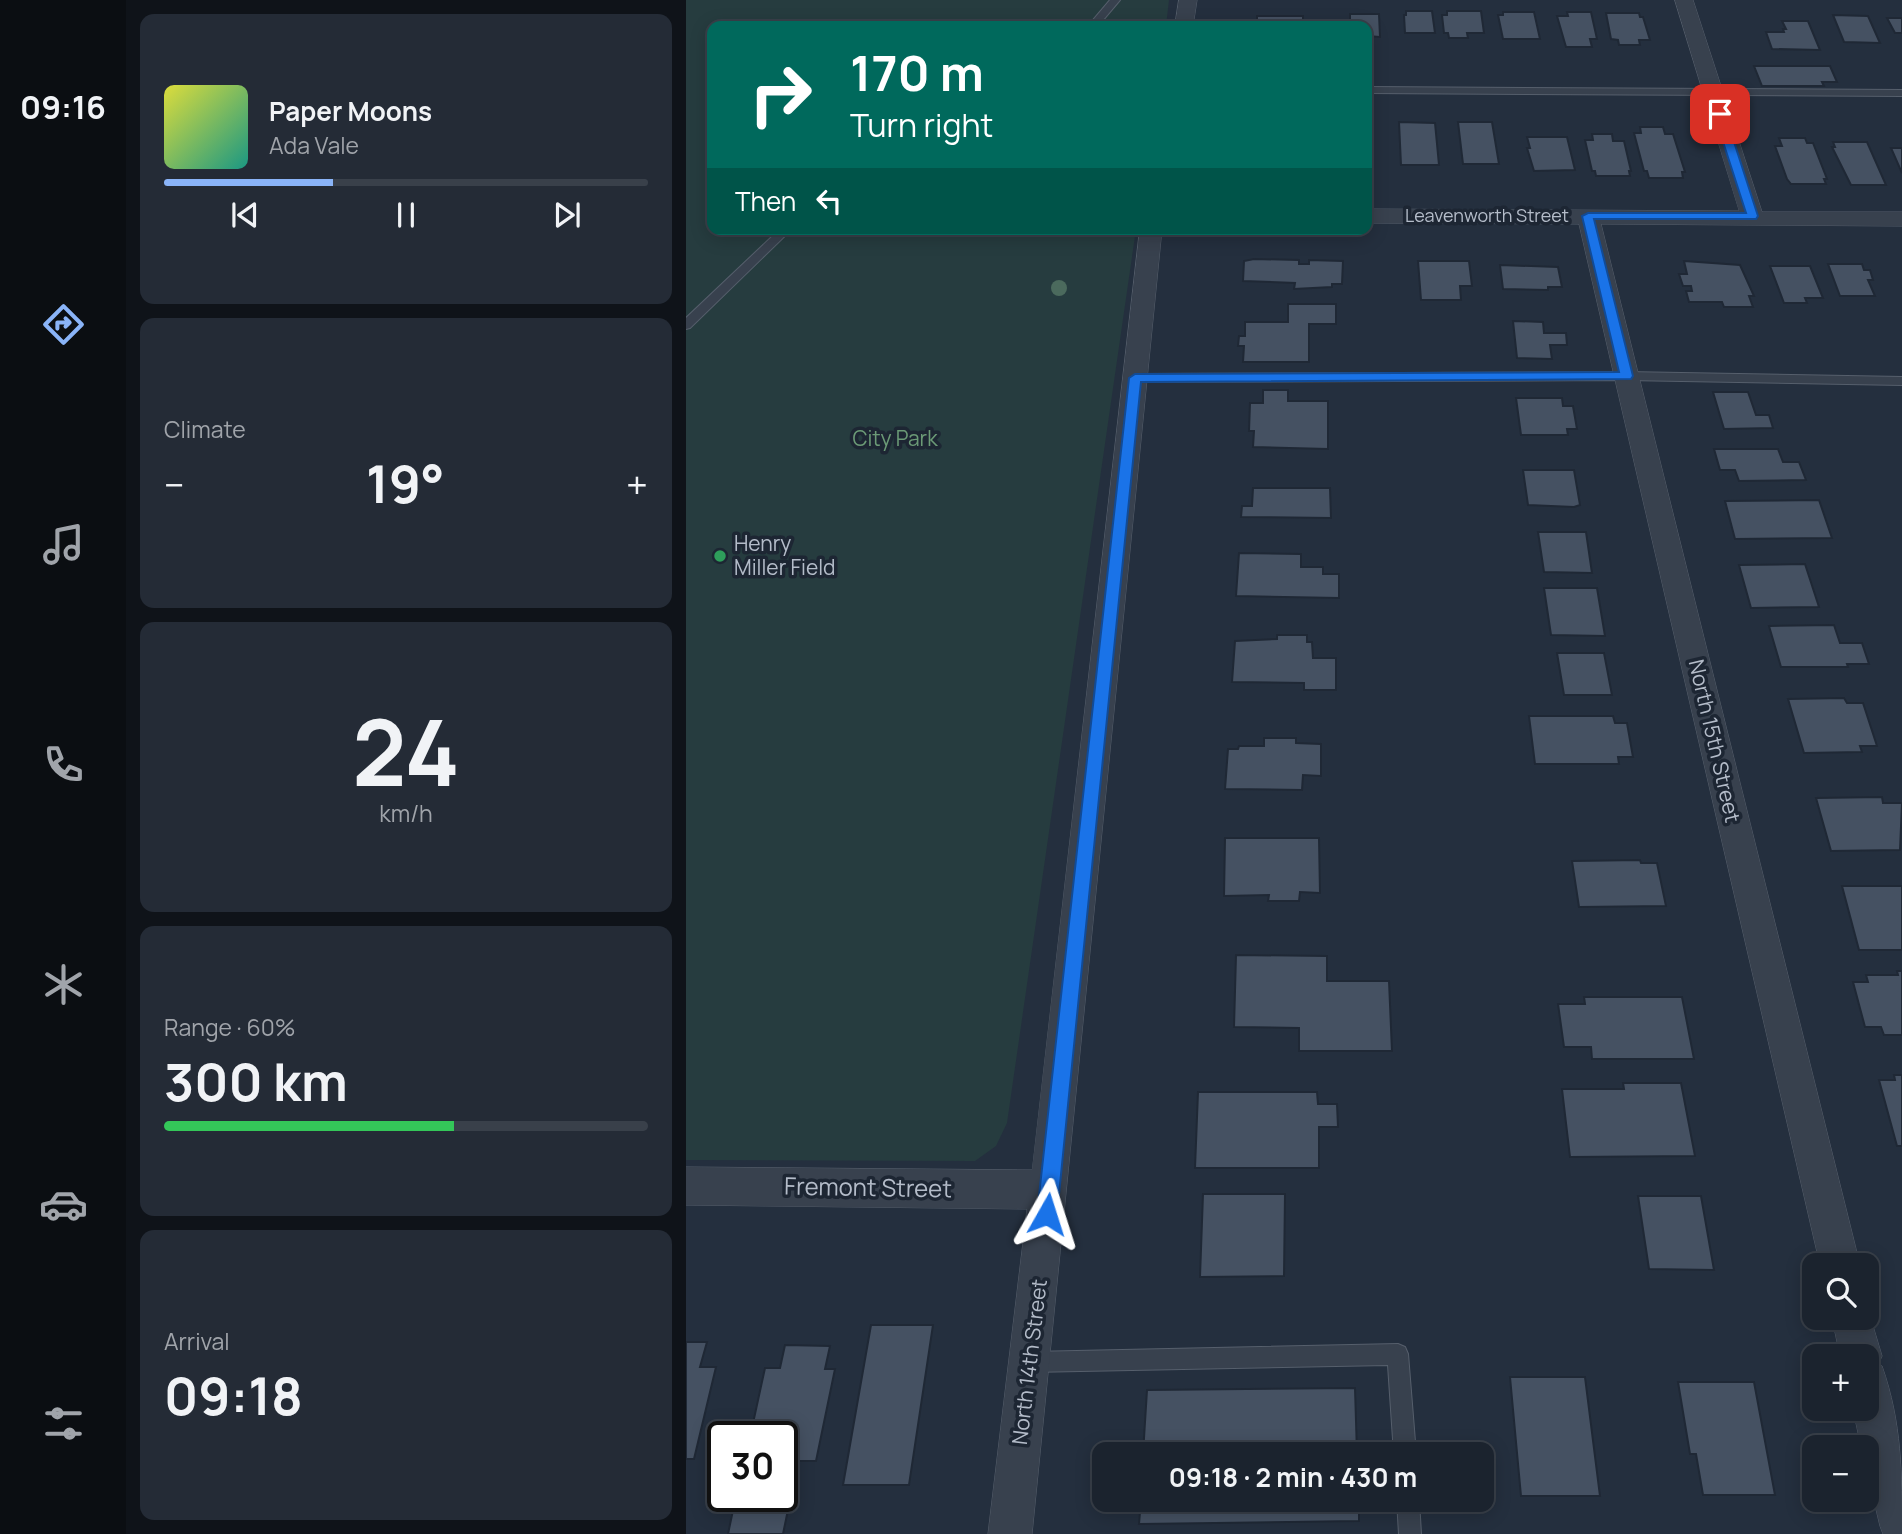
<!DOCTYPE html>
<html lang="en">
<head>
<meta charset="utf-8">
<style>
  :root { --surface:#1b232e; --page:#242b36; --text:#f1f3f6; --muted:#a0a4aa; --line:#39404a; --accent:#8ab4f8 }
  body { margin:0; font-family:Manrope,sans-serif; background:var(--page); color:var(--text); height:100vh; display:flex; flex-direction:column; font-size:26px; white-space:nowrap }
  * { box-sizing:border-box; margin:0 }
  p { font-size:23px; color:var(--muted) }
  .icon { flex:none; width:38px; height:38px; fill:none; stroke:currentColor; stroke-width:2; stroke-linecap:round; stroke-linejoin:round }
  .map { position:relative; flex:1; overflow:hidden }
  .drawer { display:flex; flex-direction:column; gap:14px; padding:14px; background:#0f1319; width:560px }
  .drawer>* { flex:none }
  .banner { position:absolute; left:21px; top:21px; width:665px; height:214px; border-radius:14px; box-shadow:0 4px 18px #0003,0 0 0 2px var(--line); background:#00695c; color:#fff; overflow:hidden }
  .tools { position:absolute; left:1116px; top:1253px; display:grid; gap:14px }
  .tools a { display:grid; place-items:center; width:77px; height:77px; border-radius:14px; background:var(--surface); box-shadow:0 4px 18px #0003,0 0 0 2px var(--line); font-size:35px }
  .speed { position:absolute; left:21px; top:1421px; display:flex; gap:14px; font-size:35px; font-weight:700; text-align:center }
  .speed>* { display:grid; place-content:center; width:91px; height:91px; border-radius:50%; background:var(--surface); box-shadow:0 4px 18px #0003,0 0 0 2px var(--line); line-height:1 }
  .speed .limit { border:4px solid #111; border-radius:10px; background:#fff; color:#111 }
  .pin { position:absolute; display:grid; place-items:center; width:60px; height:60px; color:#fff; margin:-30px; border-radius:14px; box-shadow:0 4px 10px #0006 }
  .me { position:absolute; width:77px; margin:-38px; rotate:6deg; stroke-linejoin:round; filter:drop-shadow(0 0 5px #0008) }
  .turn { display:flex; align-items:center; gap:24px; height:147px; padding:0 28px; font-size:32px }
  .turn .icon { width:91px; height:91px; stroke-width:2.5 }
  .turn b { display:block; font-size:49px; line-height:60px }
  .then { display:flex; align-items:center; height:66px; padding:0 28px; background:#0003; gap:14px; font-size:26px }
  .big { font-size:52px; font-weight:700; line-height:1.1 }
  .drawer .tile { flex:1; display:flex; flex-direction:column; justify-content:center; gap:10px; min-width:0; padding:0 24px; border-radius:14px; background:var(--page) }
  .drawer .dial { align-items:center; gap:0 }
  .dial b { font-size:91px; line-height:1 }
  .song { display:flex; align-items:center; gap:21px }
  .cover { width:84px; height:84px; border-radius:10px; background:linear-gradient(135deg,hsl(60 70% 55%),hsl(170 70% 35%)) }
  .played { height:7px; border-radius:4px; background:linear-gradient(90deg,var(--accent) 35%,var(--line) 35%) }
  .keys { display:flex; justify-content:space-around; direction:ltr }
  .heat { display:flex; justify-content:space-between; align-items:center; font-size:38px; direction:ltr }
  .charge { height:10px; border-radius:5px; background:linear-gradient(90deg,#34c759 60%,var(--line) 0) }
  .trip { position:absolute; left:406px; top:1442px; width:402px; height:70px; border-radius:14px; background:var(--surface); box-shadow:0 4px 18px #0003,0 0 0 2px var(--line); font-weight:700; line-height:70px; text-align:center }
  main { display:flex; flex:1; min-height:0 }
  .menu { display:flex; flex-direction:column; width:126px; justify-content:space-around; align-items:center; background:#0b0e12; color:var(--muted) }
  .menu .icon { width:49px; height:49px }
  .menu .selected { color:var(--accent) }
  .menu b { font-size:32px; color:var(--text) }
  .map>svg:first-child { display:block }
  .green { fill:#263c3f }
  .building { fill:#455162; stroke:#1f2835; stroke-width:2 }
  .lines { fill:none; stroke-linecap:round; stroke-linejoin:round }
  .lane-casing { stroke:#565f6c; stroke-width:2 }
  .street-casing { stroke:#565f6c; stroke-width:1 }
  .lane { fill:#38414e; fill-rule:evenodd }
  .street { fill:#38414e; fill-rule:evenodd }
  .tree { fill:#4b6a5d }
  .route { fill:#1a73e8; stroke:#114b97; stroke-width:2 }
  .leisure-dot { fill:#2e9e5b; stroke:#1d2633; stroke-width:2.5 }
  .labels { text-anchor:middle; stroke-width:7; stroke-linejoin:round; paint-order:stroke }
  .far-street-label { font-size:18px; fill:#b4bcc9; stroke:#1d2633 }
  .park-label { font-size:21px; fill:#6b9a76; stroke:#1d2633 }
  .poi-label { font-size:21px; fill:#b4bcc9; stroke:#1d2633; text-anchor:start }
  .street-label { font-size:21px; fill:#b4bcc9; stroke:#1d2633 }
  .near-street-label { font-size:24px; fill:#b4bcc9; stroke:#1d2633 }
</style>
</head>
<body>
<main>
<nav class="menu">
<b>09:16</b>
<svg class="icon selected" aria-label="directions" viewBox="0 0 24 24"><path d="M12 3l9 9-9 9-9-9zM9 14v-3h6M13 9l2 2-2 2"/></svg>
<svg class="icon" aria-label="music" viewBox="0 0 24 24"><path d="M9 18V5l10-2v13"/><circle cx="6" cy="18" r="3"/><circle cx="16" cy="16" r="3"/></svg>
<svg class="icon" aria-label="phone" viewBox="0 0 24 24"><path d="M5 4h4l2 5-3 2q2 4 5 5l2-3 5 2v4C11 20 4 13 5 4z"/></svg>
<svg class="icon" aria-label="climate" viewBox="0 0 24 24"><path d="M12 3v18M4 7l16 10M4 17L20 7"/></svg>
<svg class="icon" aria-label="car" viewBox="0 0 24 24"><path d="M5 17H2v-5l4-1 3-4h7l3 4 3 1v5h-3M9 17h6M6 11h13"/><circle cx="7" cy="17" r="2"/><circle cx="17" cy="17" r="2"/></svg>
<svg class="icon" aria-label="filters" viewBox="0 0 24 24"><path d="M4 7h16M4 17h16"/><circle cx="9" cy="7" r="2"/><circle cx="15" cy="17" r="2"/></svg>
</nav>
<section class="drawer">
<div class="tile">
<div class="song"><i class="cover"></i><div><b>Paper Moons</b><p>Ada Vale</p></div></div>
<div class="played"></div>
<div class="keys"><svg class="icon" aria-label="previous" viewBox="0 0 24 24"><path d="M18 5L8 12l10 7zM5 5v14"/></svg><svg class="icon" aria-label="pause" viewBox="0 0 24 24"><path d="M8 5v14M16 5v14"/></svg><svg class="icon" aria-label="next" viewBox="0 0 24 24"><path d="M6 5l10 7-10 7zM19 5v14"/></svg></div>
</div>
<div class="tile"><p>Climate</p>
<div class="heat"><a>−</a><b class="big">19°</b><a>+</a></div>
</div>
<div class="tile dial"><b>24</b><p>km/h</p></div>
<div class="tile"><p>Range · 60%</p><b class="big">300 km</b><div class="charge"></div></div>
<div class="tile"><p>Arrival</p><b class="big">09:18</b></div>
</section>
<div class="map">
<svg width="1216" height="1534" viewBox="0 0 1216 1534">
  <rect width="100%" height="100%" fill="#242f3e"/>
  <!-- green -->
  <path class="green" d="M 0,0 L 483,0 L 480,26 L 26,26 L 26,229 L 450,229 L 321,1123 L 310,1146 L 289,1161 L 0,1160 Z"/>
  <!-- building -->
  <g class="building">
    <path d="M 720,11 L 746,11 L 749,33 L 719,33 L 718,15 L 720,15 Z"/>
    <path d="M 761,11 L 795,11 L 798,33 L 781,33 L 782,38 L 763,38 L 762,33 L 758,33 L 756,15 L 761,15 Z"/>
    <path d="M 817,12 L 848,12 L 854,39 L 817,39 L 812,15 L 817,15 Z"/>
    <path d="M 881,12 L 905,12 L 911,39 L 904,39 L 906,47 L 880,47 L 871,16 L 882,16 Z"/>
    <path d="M 920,13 L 953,13 L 954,17 L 957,17 L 964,40 L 953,40 L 954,45 L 933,45 L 932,40 L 925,39 Z"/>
    <path d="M 664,14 L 693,14 L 694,37 L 681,36 L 681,26 L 664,26 Z"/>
    <path d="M 1147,15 L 1182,16 L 1194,43 L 1158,42 Z"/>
    <path d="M 571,16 L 617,16 L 617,21 L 625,21 L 625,26 L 571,26 Z"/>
    <path d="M 1201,18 L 1216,18 L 1216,33 L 1209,33 Z"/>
    <path d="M 1096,21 L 1122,21 L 1134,50 L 1086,49 L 1080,32 L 1098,32 L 1097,29 L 1100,29 Z"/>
    <path d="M 1068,66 L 1144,66 L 1151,82 L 1136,82 L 1138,86 L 1076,86 Z"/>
    <path d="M 713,122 L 749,123 L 753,165 L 715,165 Z"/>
    <path d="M 772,122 L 806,122 L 813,164 L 777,164 Z"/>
    <path d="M 954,127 L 977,127 L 979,134 L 987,134 L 999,172 L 996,172 L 997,178 L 963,178 L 961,171 L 958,171 L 948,133 L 955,133 Z"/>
    <path d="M 906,134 L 926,134 L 927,141 L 938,141 L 945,171 L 943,171 L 944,176 L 910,176 L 909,171 L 906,171 L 899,140 L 907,140 Z"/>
    <path d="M 841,137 L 881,137 L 889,170 L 848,171 L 841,148 L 844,148 Z"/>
    <path d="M 1093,138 L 1119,138 L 1121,143 L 1127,143 L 1141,179 L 1138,179 L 1140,184 L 1105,184 L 1101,179 L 1089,146 L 1096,146 Z"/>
    <path d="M 1147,142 L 1181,142 L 1200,185 L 1165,185 L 1146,147 L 1149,147 Z"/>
    <path d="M 1205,148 L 1216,148 L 1216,173 Z"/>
    <path d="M 568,259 L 613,260 L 613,264 L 623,264 L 623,260 L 657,261 L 656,284 L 646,284 L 646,287 L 608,289 L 609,283 L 557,281 L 558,261 Z"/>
    <path d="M 732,261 L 783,261 L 786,286 L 774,286 L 775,300 L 735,300 Z"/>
    <path d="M 998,261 L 1054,265 L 1068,296 L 1063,296 L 1067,307 L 1038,307 L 1036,302 L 1003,302 L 1000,291 L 1006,291 L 1005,286 L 997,286 L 993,274 L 1001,274 Z"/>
    <path d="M 1142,264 L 1176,264 L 1178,270 L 1184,270 L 1187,280 L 1182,280 L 1189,296 L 1154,296 Z"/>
    <path d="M 814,265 L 872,267 L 876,287 L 862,287 L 862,290 L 817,289 Z"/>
    <path d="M 1084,266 L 1124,266 L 1137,298 L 1119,298 L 1121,303 L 1098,303 Z"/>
    <path d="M 602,304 L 650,304 L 650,324 L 623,324 L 623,362 L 557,362 L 558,346 L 552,346 L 553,336 L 559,336 L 559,322 L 602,322 Z"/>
    <path d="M 827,321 L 857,322 L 858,333 L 880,333 L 881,345 L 864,345 L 866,359 L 831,358 Z"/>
    <path d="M 577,390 L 602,390 L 602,401 L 642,401 L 642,449 L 567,447 L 568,431 L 563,431 L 564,403 L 577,403 Z"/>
    <path d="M 1027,392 L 1062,392 L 1070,415 L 1083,415 L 1087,428 L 1038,429 Z"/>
    <path d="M 830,398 L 876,398 L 877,406 L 887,406 L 891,429 L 881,429 L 882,435 L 835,435 Z"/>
    <path d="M 1028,449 L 1092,449 L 1097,462 L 1113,462 L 1120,480 L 1053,481 L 1049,470 L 1034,470 Z"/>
    <path d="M 837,470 L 888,470 L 894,505 L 888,507 L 842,505 Z"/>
    <path d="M 567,488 L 644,488 L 645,518 L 555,517 L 556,506 L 566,506 Z"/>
    <path d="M 1133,500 L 1146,538 L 1049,539 L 1039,501 Z"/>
    <path d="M 852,532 L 900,532 L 906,573 L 858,572 Z"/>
    <path d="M 553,553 L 615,554 L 615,567 L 637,567 L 637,574 L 653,574 L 653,598 L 550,596 Z"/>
    <path d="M 1119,564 L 1133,607 L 1065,608 L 1053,565 Z"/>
    <path d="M 858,588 L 911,588 L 919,636 L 865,635 Z"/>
    <path d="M 1148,625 L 1154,643 L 1176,643 L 1183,664 L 1161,664 L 1162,667 L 1095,667 L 1083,626 Z"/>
    <path d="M 591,635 L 621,635 L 621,642 L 626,642 L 627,658 L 650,658 L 650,690 L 618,690 L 618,683 L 546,682 L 549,641 L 591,639 Z"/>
    <path d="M 871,653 L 918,653 L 926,695 L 878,695 Z"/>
    <path d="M 1158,698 L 1161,703 L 1177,703 L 1191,746 L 1174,746 L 1176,752 L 1118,753 L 1102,699 Z"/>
    <path d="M 843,716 L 927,716 L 929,723 L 941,723 L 947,757 L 932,757 L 933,764 L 849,764 Z"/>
    <path d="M 578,738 L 610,738 L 610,743 L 635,744 L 635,776 L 617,775 L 616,790 L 539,789 L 542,749 L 552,749 L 553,746 L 578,746 Z"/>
    <path d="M 1196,797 L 1197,803 L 1216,803 L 1214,850 L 1145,851 L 1130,798 Z"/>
    <path d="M 539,838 L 633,838 L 634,893 L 614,892 L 613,901 L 582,901 L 583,895 L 538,896 Z"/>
    <path d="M 954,860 L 955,863 L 971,863 L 980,906 L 893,907 L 886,861 Z"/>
    <path d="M 1156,886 L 1216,886 L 1216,950 L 1173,950 Z"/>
    <path d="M 550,955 L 641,956 L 641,981 L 703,981 L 706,1051 L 613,1051 L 613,1028 L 548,1027 Z"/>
    <path d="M 1211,971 L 1216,971 L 1216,1035 L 1198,1035 L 1195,1027 L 1179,1027 L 1167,982 L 1182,982 L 1180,975 L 1212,975 Z"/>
    <path d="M 898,997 L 996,997 L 1008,1059 L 906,1059 L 905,1047 L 878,1047 L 872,1004 L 899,1004 Z"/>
    <path d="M 1208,1075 L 1216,1075 L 1216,1146 L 1211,1146 L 1193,1080 L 1209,1080 Z"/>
    <path d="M 937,1083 L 995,1083 L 1009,1156 L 884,1157 L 876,1089 L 938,1089 Z"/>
    <path d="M 512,1092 L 631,1092 L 632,1104 L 651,1104 L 652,1127 L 633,1127 L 633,1168 L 509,1168 Z"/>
    <path d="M 517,1194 L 599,1194 L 598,1276 L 514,1277 Z"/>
    <path d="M 952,1196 L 1015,1196 L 1028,1270 L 963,1269 Z"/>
    <path d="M 185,1325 L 247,1325 L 223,1485 L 157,1485 Z"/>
    <path d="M 0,1342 L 21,1342 L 14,1367 L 30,1367 L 8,1459 L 0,1459 Z"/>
    <path d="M 99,1345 L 144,1346 L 139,1369 L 149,1369 L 130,1461 L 112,1461 L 97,1534 L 42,1534 L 50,1496 L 96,1496 L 96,1437 L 64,1437 L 79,1368 L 94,1368 Z"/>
    <path d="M 824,1377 L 899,1377 L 914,1496 L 835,1496 Z"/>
    <path d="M 992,1382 L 1068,1382 L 1089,1495 L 1017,1495 L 1010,1454 L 1004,1454 Z"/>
    <path d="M 669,1388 L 671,1454 L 457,1454 L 461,1390 Z"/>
    <path d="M 455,1500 L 673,1500 L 673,1521 L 453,1524 Z"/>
  </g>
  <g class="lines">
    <defs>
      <g id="lane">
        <path d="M 424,0 L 434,0 L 412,26 L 402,26 Z"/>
        <path d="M 681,87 L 1216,90 L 1216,96 L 681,93 Z"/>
        <path d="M 94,229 L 106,229 L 4,328 L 0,329 L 0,318 Z"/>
        <path d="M 940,372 L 1216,377 L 1216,385 L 940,380 L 449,382 L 443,378 L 449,374 Z"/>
        <path d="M 712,1344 L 719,1347 L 722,1354 L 730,1454 L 708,1454 L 702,1365 L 344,1372 L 337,1369 L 334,1362 L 337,1355 L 344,1352 Z"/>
        <path d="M 711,1500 L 733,1500 L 735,1534 L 713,1534 Z"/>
      </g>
      <g id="street">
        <path d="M 493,0 L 511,0 L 507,26 L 489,26 Z"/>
        <path d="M 989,0 L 1007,0 L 1076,212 L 1216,212 L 1216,226 L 915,224 L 1174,1265 L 1134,1265 L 893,224 L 681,223 L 681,209 L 1053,211 Z"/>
        <path d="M 454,229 L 476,229 L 346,1534 L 302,1534 L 341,1209 L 0,1205 L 0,1167 L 346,1170 Z"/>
        <path d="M 1181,1306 L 1196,1356 L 1192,1365 L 1196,1366 C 1216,1423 1216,1474 1216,1534 L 1197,1534 L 1194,1526 L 1181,1472 L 1181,1447 L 1175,1447 L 1167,1409 L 1181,1409 L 1181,1356 L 1154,1356 L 1146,1318 L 1181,1318 Z"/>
      </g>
    </defs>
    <!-- lane casing -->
    <use href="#lane" class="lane-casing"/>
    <!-- street casing -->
    <use href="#street" class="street-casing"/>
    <!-- lane -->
    <use href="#lane" class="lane"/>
    <!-- street -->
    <use href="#street" class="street"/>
  </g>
  <!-- trees -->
  <circle class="tree" cx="373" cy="288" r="8"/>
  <!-- route -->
  <path class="route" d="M 1034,111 L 1039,114 L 1072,216 L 1070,219 L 908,219 L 947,376 L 945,379 L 455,382 L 371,1214 L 368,1221 L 361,1224 L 354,1221 L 351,1214 L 443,378 L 449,374 L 933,372 L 896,216 L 902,213 L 1060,213 L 1028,114 Z"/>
  <!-- markers -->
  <circle class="leisure-dot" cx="34" cy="556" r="7"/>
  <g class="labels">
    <!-- far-street labels -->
    <g class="far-street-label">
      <text x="801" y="222">Leavenworth Street</text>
    </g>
    <!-- park labels -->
    <g class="park-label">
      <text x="209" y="446">City Park</text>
    </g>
    <!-- poi labels -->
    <g class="poi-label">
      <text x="48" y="551">Henry<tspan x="48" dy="24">Miller Field</tspan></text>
    </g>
    <!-- street labels -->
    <g class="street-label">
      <text transform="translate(1028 741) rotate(77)" y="7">North 15th Street</text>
      <text transform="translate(344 1362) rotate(-83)" y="7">North 14th Street</text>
    </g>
    <!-- near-street labels -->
    <g class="near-street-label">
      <text transform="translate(182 1188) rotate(1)" y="8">Fremont Street</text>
    </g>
  </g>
</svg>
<div class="tools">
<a><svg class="icon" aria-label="search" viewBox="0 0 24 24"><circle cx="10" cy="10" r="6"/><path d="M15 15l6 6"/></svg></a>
<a>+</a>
<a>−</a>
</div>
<div class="speed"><div class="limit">30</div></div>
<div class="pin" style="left:1034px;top:114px;background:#d93025"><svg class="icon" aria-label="arrive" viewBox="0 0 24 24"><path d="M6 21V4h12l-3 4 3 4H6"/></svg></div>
<svg class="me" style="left:361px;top:1214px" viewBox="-20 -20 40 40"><path d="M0-17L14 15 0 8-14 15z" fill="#1a73e8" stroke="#fff" stroke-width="4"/></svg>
<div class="trip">09:18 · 2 min · 430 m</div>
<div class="banner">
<div class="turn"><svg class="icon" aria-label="right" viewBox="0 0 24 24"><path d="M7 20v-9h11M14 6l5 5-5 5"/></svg><div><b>170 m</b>Turn right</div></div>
<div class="then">Then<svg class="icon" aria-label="left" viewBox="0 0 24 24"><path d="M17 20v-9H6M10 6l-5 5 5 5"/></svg></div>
</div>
</div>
</main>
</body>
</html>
